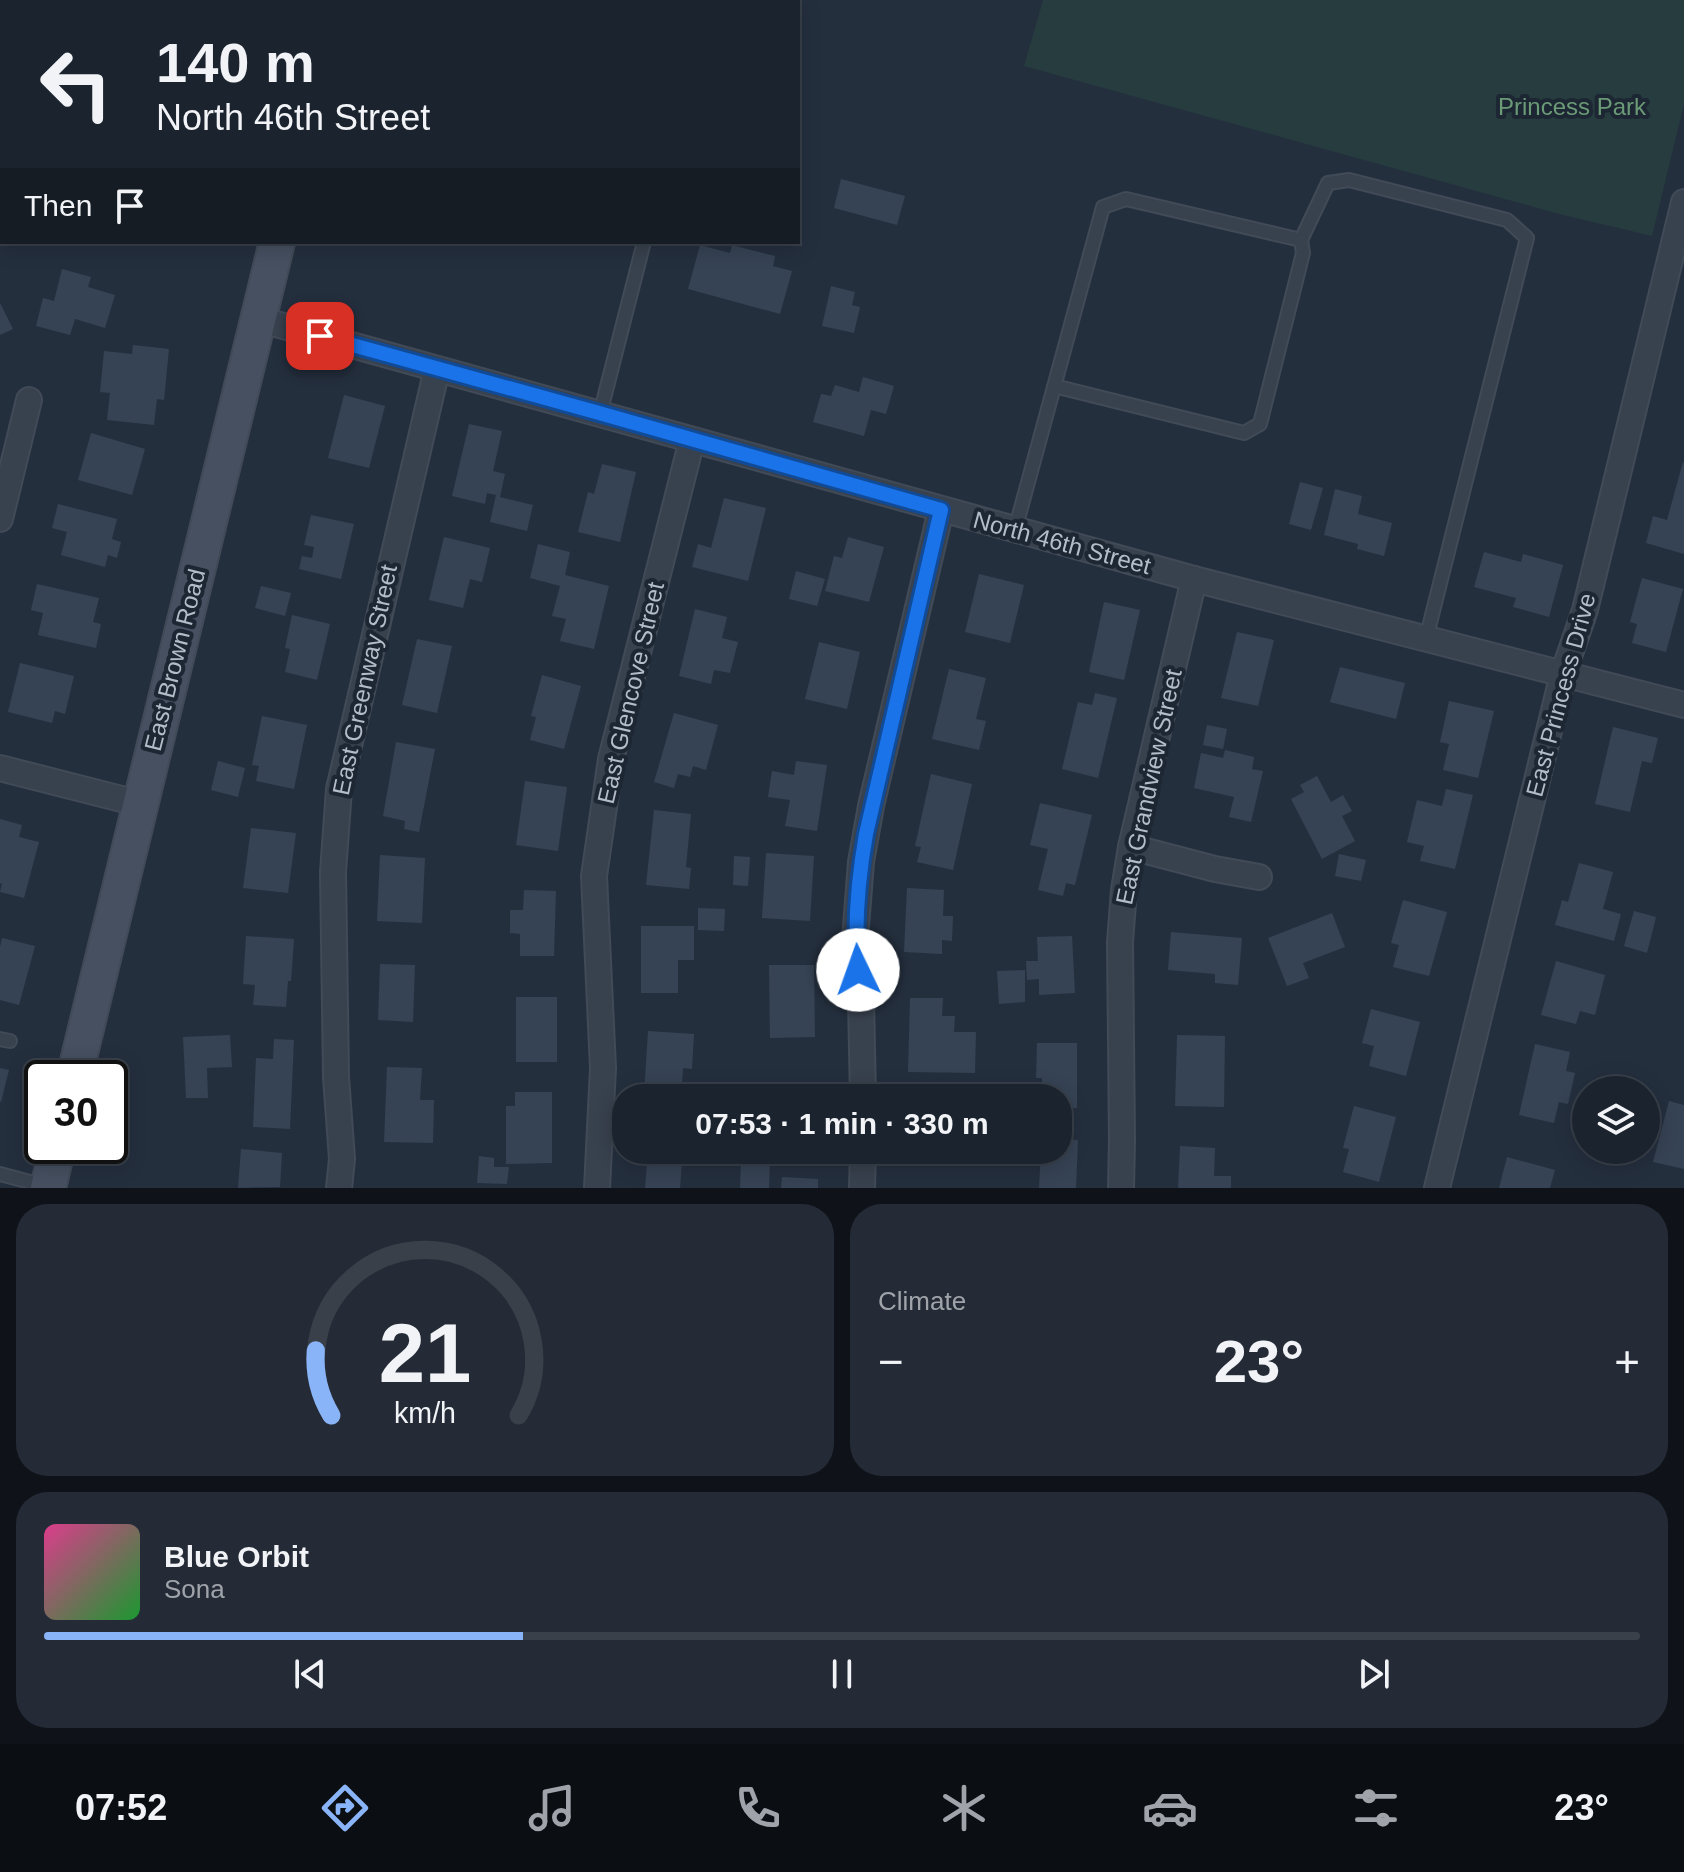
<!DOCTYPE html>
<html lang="en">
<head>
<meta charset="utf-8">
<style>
  :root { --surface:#1b232e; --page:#242b36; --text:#f1f3f6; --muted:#a0a4aa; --line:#39404a; --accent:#8ab4f8 }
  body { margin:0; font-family:Helvetica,sans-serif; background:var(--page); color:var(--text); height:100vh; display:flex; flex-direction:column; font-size:30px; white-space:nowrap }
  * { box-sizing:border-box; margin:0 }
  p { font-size:26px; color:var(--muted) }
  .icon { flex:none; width:44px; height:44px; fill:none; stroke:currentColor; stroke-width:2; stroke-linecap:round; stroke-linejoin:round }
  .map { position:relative; height:1188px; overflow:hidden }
  .drawer { display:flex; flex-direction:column; gap:16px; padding:16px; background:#0f1319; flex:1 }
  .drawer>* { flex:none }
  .hud { position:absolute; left:0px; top:0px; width:800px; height:244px; box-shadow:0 4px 20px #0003,0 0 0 2px var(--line); background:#1b232e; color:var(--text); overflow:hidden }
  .tools { position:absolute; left:1572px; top:1076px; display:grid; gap:16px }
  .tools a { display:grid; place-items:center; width:88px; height:88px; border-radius:50%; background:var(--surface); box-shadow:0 4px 20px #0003,0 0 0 2px var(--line); font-size:40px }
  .speed { position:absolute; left:24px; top:1060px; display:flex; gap:16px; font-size:40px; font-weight:700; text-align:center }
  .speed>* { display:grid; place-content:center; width:104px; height:104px; border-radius:50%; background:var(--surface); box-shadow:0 4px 20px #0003,0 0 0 2px var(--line); line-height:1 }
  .speed .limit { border:4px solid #111; border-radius:12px; background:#fff; color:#111 }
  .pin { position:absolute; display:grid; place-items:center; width:68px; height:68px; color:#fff; margin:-34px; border-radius:16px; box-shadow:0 4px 12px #0006 }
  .me { position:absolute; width:88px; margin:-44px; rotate:357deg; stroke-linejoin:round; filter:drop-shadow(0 0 6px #0008) }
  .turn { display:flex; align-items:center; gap:28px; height:168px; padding:0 24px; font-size:36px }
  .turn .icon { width:104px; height:104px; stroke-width:2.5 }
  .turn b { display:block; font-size:56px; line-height:68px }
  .then { display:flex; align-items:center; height:76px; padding:0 24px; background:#0003; gap:16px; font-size:30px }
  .big { font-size:60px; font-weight:800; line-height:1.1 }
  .drawer .card { flex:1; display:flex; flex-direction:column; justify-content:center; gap:12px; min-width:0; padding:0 28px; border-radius:32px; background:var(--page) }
  .drawer .dial { align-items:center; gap:0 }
  .dial svg { height:208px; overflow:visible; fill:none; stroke:var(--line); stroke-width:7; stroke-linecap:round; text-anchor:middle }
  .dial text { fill:var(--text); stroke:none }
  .song { display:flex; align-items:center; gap:24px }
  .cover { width:96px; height:96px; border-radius:12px; background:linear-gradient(135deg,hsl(330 70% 55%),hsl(130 70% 35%)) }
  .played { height:8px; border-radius:4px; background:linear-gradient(90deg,var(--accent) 30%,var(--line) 30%) }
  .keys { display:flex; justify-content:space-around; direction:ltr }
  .heat { display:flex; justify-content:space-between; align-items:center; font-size:44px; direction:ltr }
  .drawer .tiles { flex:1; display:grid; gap:16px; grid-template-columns:1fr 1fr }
  .card:last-child { grid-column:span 2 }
  .trip { position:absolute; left:612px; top:1084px; width:460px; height:80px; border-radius:32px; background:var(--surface); box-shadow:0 4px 20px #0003,0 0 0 2px var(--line); font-weight:800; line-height:80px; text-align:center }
  .dock { display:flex; height:128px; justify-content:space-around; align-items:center; background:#0b0e12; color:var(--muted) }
  .dock .icon { width:56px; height:56px }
  .dock .selected { color:var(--accent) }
  .dock b { font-size:36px; color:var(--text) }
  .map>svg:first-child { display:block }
  .green { fill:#263c3f }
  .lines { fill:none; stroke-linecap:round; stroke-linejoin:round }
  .stream { stroke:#17263c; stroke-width:7 }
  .building { fill:#364354 }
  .service-casing { stroke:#414a57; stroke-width:16 }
  .minor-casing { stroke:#414a57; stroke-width:28 }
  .secondary-casing { stroke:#414a57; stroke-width:38 }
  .service { stroke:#38414e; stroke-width:12 }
  .minor { stroke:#38414e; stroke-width:24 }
  .secondary { stroke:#465061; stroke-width:34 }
  .route-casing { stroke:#114b97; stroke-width:20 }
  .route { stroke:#1a73e8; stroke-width:14 }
  .labels { text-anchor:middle; stroke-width:8; stroke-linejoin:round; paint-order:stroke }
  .park-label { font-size:24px; fill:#6b9a76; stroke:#1d2633 }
  .street-label { font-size:24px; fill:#b4bcc9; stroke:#1d2633 }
</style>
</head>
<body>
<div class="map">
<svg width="1684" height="1188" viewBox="0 0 1684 1188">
  <rect width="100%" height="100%" fill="#242f3e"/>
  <!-- green -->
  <path class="green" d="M 1043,0 L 1684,0 L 1684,104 L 1652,236 L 1559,214 L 1024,66 Z"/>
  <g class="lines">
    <!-- stream -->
    <g class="stream">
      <path d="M 457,2 L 464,0"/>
      <path d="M 0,86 L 2,86"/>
    </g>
  </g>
  <!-- building -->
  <g class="building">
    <path d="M 841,179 L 905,196 L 897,225 L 834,208 Z"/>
    <path d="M 700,245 L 730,253 L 732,245 L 775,256 L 773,266 L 792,271 L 780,314 L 688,289 Z"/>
    <path d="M 62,269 L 91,277 L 88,287 L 115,295 L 105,328 L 75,319 L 70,335 L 36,326 L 43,298 L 54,301 Z"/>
    <path d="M 831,286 L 855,292 L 852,305 L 860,307 L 854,333 L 822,326 Z"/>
    <path d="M 0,303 L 13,329 L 0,335 Z"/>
    <path d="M 133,345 L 169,349 L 164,400 L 157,399 L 154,425 L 107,420 L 110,393 L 100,392 L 104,351 L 132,354 Z"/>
    <path d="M 863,377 L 894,386 L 886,414 L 871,410 L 864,436 L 813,422 L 821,394 L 831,396 L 835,385 L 859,392 Z"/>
    <path d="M 344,395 L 385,406 L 369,468 L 328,458 Z"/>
    <path d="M 469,424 L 502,431 L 493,471 L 505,474 L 500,497 L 533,505 L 527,531 L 490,522 L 496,495 L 487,493 L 485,504 L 452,496 Z"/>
    <path d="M 91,433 L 145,449 L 132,495 L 78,480 Z"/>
    <path d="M 1683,462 L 1684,463 L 1684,554 L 1646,543 L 1653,516 L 1667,520 Z"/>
    <path d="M 602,464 L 636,472 L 620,542 L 578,532 L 588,492 L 594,494 Z"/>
    <path d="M 1300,482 L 1323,488 L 1311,530 L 1289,524 Z"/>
    <path d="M 1335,489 L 1362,496 L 1358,514 L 1392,523 L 1384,556 L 1357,549 L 1358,544 L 1324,535 Z"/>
    <path d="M 724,498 L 766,508 L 748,581 L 692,567 L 698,544 L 711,548 Z"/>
    <path d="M 58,504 L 117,519 L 112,539 L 121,542 L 117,558 L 108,555 L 105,567 L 61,555 L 67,532 L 52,528 Z"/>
    <path d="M 311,515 L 354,524 L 341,579 L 299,569 L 302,556 L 312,558 L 314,547 L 304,545 Z"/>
    <path d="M 444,537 L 490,548 L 482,582 L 470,579 L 463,608 L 429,600 Z"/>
    <path d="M 848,537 L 884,547 L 869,602 L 825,591 L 834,556 L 842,558 Z"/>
    <path d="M 538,544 L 570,552 L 565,575 L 609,586 L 594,649 L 560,641 L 566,619 L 552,616 L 560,586 L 530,578 Z"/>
    <path d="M 1484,552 L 1521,562 L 1523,554 L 1563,565 L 1549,617 L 1513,607 L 1516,598 L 1474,587 Z"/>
    <path d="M 796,571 L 825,579 L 817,606 L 789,599 Z"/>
    <path d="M 979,574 L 1024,585 L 1010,643 L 965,632 Z"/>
    <path d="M 1642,578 L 1683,589 L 1666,652 L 1632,643 L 1637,624 L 1630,622 Z"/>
    <path d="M 37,584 L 99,598 L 93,622 L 101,624 L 96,648 L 38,635 L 43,613 L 31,610 Z"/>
    <path d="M 261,586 L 291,593 L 285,616 L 255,608 Z"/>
    <path d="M 1104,602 L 1140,610 L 1124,680 L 1089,672 Z"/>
    <path d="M 695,609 L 727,617 L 722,638 L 738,642 L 730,673 L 714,670 L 711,684 L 679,676 Z"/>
    <path d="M 292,615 L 330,624 L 317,680 L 285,672 L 290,649 L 285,648 Z"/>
    <path d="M 1237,632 L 1274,640 L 1258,706 L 1221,698 Z"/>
    <path d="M 417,639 L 452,646 L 437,713 L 402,705 Z"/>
    <path d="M 819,642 L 860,652 L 847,709 L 805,699 Z"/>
    <path d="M 20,663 L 74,676 L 65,714 L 55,711 L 52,723 L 8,712 Z"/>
    <path d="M 1340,667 L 1405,683 L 1396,719 L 1330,702 Z"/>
    <path d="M 949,669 L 986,678 L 976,719 L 986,721 L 979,750 L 932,739 Z"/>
    <path d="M 542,675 L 581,686 L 564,749 L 530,740 L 536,717 L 531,716 Z"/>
    <path d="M 1095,693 L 1117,698 L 1098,778 L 1062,769 L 1078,702 L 1092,705 Z"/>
    <path d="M 1449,701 L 1494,711 L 1478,778 L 1443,770 L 1449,744 L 1440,742 Z"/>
    <path d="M 674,713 L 718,725 L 706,770 L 693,766 L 690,777 L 678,774 L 674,788 L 654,782 Z"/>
    <path d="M 262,716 L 307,725 L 294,789 L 256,781 L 259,766 L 252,765 Z"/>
    <path d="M 1207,725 L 1227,729 L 1223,749 L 1203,745 Z"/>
    <path d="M 1613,727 L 1658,738 L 1652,763 L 1642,761 L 1630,812 L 1595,804 Z"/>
    <path d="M 396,742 L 435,749 L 419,832 L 404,829 L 405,821 L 383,816 Z"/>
    <path d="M 1225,750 L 1254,757 L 1252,769 L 1263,771 L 1251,822 L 1229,817 L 1234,797 L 1194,788 L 1201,753 L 1223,758 Z"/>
    <path d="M 218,761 L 245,768 L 238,797 L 211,790 Z"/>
    <path d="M 796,761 L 827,765 L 817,831 L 785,826 L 790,800 L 768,797 L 772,771 L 794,775 Z"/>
    <path d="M 931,774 L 972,784 L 953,870 L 917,862 L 921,847 L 915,846 Z"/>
    <path d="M 1317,776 L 1331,802 L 1343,795 L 1352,811 L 1342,816 L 1355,841 L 1322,859 L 1291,799 L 1304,792 L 1300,785 Z"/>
    <path d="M 525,781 L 567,787 L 558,851 L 516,845 Z"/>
    <path d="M 1446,789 L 1473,795 L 1455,869 L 1420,861 L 1424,846 L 1407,842 L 1417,800 L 1442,806 Z"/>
    <path d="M 1040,803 L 1092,815 L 1075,885 L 1066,883 L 1063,896 L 1038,890 L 1048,849 L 1030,845 Z"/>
    <path d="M 654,810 L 691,814 L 686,867 L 691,868 L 689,889 L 646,885 Z"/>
    <path d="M 0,819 L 22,825 L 19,837 L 39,842 L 24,898 L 0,892 L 2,884 L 0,883 Z"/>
    <path d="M 251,828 L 296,833 L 288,893 L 243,888 Z"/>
    <path d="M 766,853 L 814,856 L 810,921 L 762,918 Z"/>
    <path d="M 1339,854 L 1366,860 L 1361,881 L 1335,876 Z"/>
    <path d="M 380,855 L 425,858 L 422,923 L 377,921 Z"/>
    <path d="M 734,856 L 750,857 L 748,886 L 733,885 Z"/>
    <path d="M 1579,863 L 1613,872 L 1603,909 L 1621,914 L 1614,941 L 1555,925 L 1562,900 L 1568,902 Z"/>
    <path d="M 907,888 L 944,890 L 943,916 L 953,916 L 952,941 L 942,940 L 942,954 L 904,952 Z"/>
    <path d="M 524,890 L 556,891 L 554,956 L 520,956 L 520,934 L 510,933 L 510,910 L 523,910 Z"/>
    <path d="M 1403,900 L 1447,912 L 1429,976 L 1393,967 L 1399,945 L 1391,943 Z"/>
    <path d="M 698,908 L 725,909 L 724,931 L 698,930 Z"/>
    <path d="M 1634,911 L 1656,917 L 1647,953 L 1624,946 Z"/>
    <path d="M 1332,913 L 1345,947 L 1303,963 L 1309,978 L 1287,986 L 1268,938 Z"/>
    <path d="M 641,926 L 694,926 L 694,960 L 678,960 L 678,993 L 641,993 Z"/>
    <path d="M 1171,932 L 1242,938 L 1238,985 L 1215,983 L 1215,974 L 1168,970 Z"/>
    <path d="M 246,936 L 294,939 L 291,981 L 288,981 L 286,1007 L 253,1005 L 255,985 L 243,984 Z"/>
    <path d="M 1072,936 L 1075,993 L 1039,995 L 1039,979 L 1027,980 L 1026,961 L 1038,961 L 1037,937 Z"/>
    <path d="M 2,938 L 35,946 L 19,1005 L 0,1000 L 0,947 Z"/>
    <path d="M 1556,961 L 1605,975 L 1595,1015 L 1580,1011 L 1576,1024 L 1541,1015 Z"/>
    <path d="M 380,964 L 415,965 L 413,1022 L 378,1020 Z"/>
    <path d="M 769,965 L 814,965 L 815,1037 L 770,1038 Z"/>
    <path d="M 1025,970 L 1025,1002 L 999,1004 L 997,971 Z"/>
    <rect x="516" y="997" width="41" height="65"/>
    <path d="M 910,998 L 943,998 L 942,1016 L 955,1016 L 954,1032 L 976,1032 L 975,1073 L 908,1072 Z"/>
    <path d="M 1371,1009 L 1420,1022 L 1406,1076 L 1369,1066 L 1374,1046 L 1362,1043 Z"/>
    <path d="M 648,1031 L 694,1034 L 692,1069 L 683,1068 L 681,1098 L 644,1095 Z"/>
    <path d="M 230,1035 L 232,1067 L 207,1068 L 208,1098 L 186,1098 L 183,1037 Z"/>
    <path d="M 1177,1035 L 1225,1036 L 1224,1107 L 1175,1106 Z"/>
    <path d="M 274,1039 L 294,1040 L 290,1129 L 253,1127 L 256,1058 L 273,1059 Z"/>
    <path d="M 1037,1043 L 1077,1043 L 1077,1108 L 1058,1109 L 1058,1098 L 1042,1098 L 1042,1078 L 1036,1078 Z"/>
    <path d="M 1535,1044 L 1570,1052 L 1566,1071 L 1575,1073 L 1568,1104 L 1559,1102 L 1554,1123 L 1519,1115 Z"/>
    <path d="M 387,1067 L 422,1068 L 420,1100 L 434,1100 L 433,1143 L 384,1142 Z"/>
    <path d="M 0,1068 L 9,1070 L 1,1102 L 0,1101 Z"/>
    <path d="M 815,1084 L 816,1098 L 775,1098 L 775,1085 Z"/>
    <path d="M 515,1092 L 552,1092 L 552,1163 L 506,1164 L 506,1106 L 515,1106 Z"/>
    <path d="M 1669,1101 L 1684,1105 L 1684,1169 L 1653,1162 Z"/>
    <path d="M 1354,1106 L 1396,1117 L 1379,1182 L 1343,1172 L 1349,1149 L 1343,1148 Z"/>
    <path d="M 1058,1139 L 1078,1140 L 1076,1188 L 1039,1188 L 1041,1150 L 1058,1150 Z"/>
    <path d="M 1180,1146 L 1215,1148 L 1214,1176 L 1231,1176 L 1231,1188 L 1178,1188 Z"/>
    <path d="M 241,1149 L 282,1153 L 280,1187 L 238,1188 Z"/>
    <path d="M 648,1150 L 683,1150 L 680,1188 L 645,1188 Z"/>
    <path d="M 904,1150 L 950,1150 L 949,1162 L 904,1162 Z"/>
    <path d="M 479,1156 L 494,1158 L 494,1167 L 509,1167 L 507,1184 L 477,1183 Z"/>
    <path d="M 1507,1157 L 1555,1170 L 1550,1188 L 1499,1188 Z"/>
    <path d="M 741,1161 L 770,1162 L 769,1188 L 740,1188 Z"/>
    <path d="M 782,1177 L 818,1179 L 818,1188 L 781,1188 Z"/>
  </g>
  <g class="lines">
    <defs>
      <g id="service">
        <path d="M 1301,240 L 1328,183 L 1349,180 L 1507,220 L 1527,238 L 1426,639"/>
        <path d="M 600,414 L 644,242"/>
        <path d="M 1015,530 L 1103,207 L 1126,199 L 1301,240 L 1303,253 L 1260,424 L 1244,433 L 1054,386"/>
        <path d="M 0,1039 L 10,1041"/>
        <path d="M 0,1174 L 45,1186"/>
      </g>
      <g id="minor">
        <path d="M 258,319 L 1194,579 L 1684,705"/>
        <path d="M 0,519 L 29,400"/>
        <path d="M 0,768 L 141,804"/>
        <path d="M 1131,847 L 1215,869 L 1259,877"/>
        <path d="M 863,1098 L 861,1000 L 855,940 L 861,862 L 871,806 L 941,510"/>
        <path d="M 339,1188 L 342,1159 L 336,1077 L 333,872 L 339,789 L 437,369"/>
        <path d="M 597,1188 L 603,1068 L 594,876 L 611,759 L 692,440"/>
        <path d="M 862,1188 L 863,1150"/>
        <path d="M 1121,1188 L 1122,1141 L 1120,942 L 1124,890 L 1131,847 L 1194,579"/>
        <path d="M 1437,1188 L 1563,674 L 1585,610 L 1684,202"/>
      </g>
      <g id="secondary">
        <path d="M 335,2 L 335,0"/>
        <path d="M 74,1078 L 277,242"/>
        <path d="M 48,1188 L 58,1146"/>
      </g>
    </defs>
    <!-- service casing -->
    <use href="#service" class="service-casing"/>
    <!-- minor casing -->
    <use href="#minor" class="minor-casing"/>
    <!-- secondary casing -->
    <use href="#secondary" class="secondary-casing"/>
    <!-- service -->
    <use href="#service" class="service"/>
    <!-- minor -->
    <use href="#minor" class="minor"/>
    <!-- secondary -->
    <use href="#secondary" class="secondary"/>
  </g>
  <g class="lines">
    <defs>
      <path id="route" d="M 320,336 L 592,411 L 941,510 L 866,834 C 858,879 854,925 858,970"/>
    </defs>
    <!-- route casing -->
    <use href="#route" class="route-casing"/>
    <!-- route -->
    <use href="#route" class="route"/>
  </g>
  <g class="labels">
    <!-- park labels -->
    <g class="park-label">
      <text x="1572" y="115">Princess Park</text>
    </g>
    <!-- street labels -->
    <g class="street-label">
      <text transform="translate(1062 543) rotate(15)" y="8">North 46th Street</text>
      <text transform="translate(175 660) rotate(-76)" y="8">East Brown Road</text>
      <text transform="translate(365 680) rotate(-78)" y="8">East Greenway Street</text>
      <text transform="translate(631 693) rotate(-77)" y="8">East Glencove Street</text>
      <text transform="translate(1561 695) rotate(-75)" y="8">East Princess Drive</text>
      <text transform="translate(1149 787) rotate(-78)" y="8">East Grandview Street</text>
    </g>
  </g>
</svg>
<div class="tools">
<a><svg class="icon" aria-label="layers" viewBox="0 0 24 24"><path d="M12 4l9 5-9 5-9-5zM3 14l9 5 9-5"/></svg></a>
</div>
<div class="speed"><div class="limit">30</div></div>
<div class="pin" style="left:320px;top:336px;background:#d93025"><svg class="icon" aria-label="arrive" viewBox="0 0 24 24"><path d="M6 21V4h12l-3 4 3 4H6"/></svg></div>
<svg class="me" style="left:858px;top:970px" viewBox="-20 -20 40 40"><circle r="19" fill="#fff"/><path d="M0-13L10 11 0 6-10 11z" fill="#1a73e8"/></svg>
<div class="trip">07:53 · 1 min · 330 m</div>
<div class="hud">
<div class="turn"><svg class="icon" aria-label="left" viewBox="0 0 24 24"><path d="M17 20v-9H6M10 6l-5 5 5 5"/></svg><div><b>140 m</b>North 46th Street</div></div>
<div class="then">Then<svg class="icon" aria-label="arrive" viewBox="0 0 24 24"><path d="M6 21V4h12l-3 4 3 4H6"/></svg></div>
</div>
</div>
<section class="drawer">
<div class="tiles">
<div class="card dial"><svg viewBox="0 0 100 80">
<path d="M14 69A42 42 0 1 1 86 69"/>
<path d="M14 69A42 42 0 0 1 8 44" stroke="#8ab4f8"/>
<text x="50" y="56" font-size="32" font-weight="700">21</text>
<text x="50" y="72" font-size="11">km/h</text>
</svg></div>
<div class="card"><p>Climate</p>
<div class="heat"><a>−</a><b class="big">23°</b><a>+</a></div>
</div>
<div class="card">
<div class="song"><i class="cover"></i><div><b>Blue Orbit</b><p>Sona</p></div></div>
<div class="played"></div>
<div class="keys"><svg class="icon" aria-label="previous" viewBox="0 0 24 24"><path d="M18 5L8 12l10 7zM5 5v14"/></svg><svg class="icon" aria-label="pause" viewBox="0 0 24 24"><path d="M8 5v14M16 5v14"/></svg><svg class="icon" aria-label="next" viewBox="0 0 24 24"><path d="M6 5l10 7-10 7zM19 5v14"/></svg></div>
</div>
</div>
</section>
<nav class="dock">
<b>07:52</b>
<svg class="icon selected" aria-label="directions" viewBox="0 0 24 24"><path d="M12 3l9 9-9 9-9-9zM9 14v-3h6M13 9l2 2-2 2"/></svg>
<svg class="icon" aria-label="music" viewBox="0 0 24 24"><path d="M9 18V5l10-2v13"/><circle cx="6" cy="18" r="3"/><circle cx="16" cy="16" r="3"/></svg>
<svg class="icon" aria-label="phone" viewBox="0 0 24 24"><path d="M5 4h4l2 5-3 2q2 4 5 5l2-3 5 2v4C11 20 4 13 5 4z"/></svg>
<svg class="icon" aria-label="climate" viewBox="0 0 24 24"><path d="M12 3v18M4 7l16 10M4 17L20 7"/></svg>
<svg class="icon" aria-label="car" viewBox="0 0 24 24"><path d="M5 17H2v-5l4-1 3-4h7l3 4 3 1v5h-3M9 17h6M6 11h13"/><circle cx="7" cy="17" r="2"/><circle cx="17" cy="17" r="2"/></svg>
<svg class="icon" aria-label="filters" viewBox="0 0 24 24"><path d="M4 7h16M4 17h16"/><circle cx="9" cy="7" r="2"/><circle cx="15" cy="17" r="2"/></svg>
<b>23°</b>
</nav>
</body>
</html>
